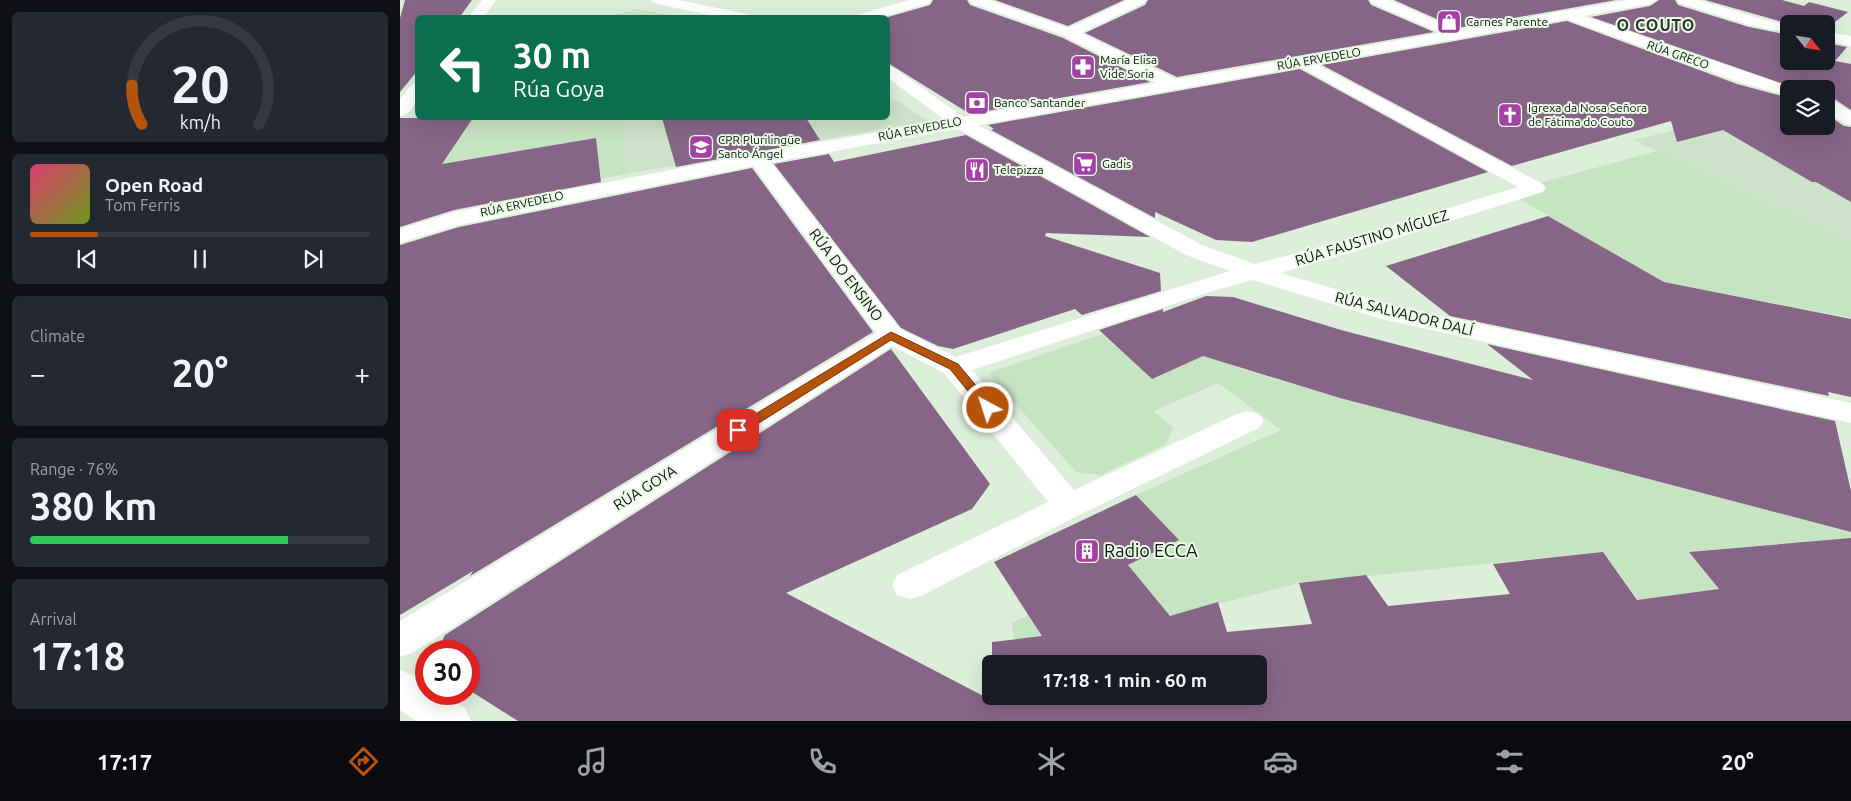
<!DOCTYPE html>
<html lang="en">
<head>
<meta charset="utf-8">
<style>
  :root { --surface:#171b24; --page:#242831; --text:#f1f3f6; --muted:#9ea1a6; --line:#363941; --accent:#b45309 }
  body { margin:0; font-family:Ubuntu,sans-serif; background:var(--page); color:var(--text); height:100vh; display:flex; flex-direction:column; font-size:19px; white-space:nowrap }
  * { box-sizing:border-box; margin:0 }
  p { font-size:16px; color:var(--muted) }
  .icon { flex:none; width:28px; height:28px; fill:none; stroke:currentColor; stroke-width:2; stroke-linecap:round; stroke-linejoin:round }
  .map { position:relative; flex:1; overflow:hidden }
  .sheet { display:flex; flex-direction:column; gap:12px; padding:12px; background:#0d0f14; width:400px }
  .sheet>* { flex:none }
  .guide { position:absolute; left:15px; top:15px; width:475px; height:105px; border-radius:8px; box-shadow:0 5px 20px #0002; background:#0b6e4f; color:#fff; overflow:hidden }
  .needle { width:32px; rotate:120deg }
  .fabs { position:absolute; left:1380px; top:15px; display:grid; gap:10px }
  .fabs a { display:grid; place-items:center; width:55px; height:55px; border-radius:8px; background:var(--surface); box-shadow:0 5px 20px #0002; font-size:25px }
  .speed { position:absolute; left:15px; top:640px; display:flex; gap:10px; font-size:25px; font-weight:700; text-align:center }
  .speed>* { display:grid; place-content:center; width:65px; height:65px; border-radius:50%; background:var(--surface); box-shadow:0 5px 20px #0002; line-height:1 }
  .speed .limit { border:8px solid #d22; background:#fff; color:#111 }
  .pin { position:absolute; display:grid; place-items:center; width:42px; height:42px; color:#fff; margin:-21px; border-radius:10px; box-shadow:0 2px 8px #0006 }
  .me { position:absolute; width:55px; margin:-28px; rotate:320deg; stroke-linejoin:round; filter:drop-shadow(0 0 4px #0008) }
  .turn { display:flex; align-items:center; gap:18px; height:105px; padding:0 15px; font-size:22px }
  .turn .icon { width:65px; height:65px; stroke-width:2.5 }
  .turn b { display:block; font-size:35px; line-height:42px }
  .big { font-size:38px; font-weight:700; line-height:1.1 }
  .sheet .tile { flex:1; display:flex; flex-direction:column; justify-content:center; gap:8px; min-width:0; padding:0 18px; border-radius:8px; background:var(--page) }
  .sheet .dial { align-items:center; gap:0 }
  .dial svg { height:130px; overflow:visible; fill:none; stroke:var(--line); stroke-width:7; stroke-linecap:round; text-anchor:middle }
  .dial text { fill:var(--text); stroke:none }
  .song { display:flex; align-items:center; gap:15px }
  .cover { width:60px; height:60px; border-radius:8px; background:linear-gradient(135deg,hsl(340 70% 55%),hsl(80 70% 35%)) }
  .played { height:5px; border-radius:2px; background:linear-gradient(90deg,var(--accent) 20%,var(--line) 20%) }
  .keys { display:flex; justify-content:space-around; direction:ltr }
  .heat { display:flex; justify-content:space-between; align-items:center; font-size:28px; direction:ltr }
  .charge { height:8px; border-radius:4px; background:linear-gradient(90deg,#34c759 76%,var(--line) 0) }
  .trip { position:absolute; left:582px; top:655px; width:285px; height:50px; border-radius:8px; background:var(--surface); box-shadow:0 5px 20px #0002; font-weight:700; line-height:50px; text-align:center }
  .tabs { display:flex; height:80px; justify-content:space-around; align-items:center; background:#090b0e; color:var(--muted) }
  .tabs .icon { width:35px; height:35px }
  .tabs .active { color:var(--accent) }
  .tabs b { font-size:22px; color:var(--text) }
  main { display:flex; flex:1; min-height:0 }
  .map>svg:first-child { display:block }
  .built { fill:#cde3c9 }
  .green { fill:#c7e4c2 }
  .building { fill:#866586 }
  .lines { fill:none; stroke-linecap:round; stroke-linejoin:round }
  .minor { fill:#fff; fill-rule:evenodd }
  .tertiary { fill:#fff; fill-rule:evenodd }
  .route { fill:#b45309; stroke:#753606 }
  .labels { text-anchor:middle; stroke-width:4; stroke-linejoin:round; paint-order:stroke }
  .far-poi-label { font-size:12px; fill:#0f150e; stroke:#ebfce8; text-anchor:start }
  .far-street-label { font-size:12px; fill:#0f150e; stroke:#ebfce8 }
  .street-label { font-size:15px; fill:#0f150e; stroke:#ebfce8 }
  .far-district-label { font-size:16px; font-weight:bold; letter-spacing:1px; fill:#2a3728; stroke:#ebfce8 }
  .near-poi-label { font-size:18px; fill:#0f150e; stroke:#ebfce8; text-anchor:start }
</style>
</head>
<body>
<main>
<section class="sheet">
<div class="tile dial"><svg viewBox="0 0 100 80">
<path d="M14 69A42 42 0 1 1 86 69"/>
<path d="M14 69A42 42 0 0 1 8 45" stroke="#b45309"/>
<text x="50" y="56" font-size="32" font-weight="700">20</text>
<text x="50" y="72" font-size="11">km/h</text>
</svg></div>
<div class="tile">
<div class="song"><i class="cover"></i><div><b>Open Road</b><p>Tom Ferris</p></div></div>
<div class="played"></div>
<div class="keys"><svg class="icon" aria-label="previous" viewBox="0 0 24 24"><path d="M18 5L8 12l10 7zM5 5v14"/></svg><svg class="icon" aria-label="pause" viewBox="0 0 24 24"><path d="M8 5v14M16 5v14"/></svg><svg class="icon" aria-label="next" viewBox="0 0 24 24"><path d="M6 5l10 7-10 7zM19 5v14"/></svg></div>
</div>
<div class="tile"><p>Climate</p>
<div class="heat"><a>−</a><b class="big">20°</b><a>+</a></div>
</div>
<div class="tile"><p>Range · 76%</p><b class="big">380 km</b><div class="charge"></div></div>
<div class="tile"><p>Arrival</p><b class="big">17:18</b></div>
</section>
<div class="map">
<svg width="1451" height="721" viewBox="0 0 1451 721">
  <rect width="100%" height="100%" fill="#ddeedb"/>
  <!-- built -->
  <g class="built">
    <path d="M 238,9 L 280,17 L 205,17 Z"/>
    <path d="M 488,95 L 528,121 L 227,174 L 221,118 L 488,118 Z"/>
    <path d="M 1309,122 L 1451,175 L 1451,242 L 1233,140 Z"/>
  </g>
  <!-- green -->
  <g class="green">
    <path d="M 73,118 L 221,118 L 227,174 L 201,179 L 196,138 L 42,164 Z"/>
    <path d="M 1257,151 L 1451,242 L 1451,318 L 1264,282 L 1107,192 Z"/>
    <path d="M 702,334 L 752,378 L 805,355 L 839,368 L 940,398 L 1451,532 L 1451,575 L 1418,541 L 1289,552 L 1425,721 L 1237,600 L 1203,552 L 899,583 L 745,623 L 614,639 L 612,623 L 779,540 L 736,495 L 881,430 L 818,383 L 754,411 L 773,428 L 766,444 L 701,475 L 676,472 L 588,373 Z"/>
  </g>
  <!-- building -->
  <g class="building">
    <path d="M 5,0 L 72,0 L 59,18 L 18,18 L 18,70 L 0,92 L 0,18 Z"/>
    <path d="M 533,0 L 567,0 L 570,5 L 663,38 L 750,82 L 570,114 L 488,63 L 488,17 L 530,5 Z"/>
    <path d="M 595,0 L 724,0 L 668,26 Z"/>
    <path d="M 748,0 L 968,0 L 971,5 L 1034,32 L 777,77 L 685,33 L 745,5 Z"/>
    <path d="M 994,0 L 1216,0 L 1057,28 Z"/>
    <path d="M 1259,0 L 1275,0 L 1278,5 L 1349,27 L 1389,35 L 1389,61 L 1426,61 L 1426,43 L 1447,47 L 1435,61 L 1451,64 L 1451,110 L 1433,98 L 1426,97 L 1426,89 L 1398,89 L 1191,17 L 1250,6 Z"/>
    <path d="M 1305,0 L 1382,0 L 1404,6 L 1409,2 L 1448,12 L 1426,29 L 1426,24 L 1390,24 Z"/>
    <path d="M 1167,21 L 1337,84 L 1389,98 L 1389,126 L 1426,126 L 1426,114 L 1444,126 L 1451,127 L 1451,202 L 1416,182 L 1412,182 L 1323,130 L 1277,142 L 1271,121 L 1112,166 L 922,65 Z"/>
    <path d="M 900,69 L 1088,172 L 852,242 L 816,240 L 755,212 L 755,218 L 591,130 L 594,129 L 588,125 Z"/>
    <path d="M 0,118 L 73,118 L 42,164 L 196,138 L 201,182 L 54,210 L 0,227 Z"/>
    <path d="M 262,118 L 406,118 L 420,140 L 276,167 Z"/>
    <path d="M 566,135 L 750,237 L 646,233 L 645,236 L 760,273 L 761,291 L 682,315 L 675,309 L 553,349 L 538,346 L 501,328 L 374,164 L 429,154 L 434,162 Z"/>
    <path d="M 352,168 L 473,332 L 70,576 L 73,571 L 0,615 L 0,245 L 59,227 Z"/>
    <path d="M 1148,216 L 1264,282 L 1451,319 L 1451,397 L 1428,392 L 1429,396 L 1050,316 L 986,266 Z"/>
    <path d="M 806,296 L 833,297 L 941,330 L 1133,380 L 1087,344 L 1435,421 L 1451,491 L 1451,532 L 940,398 L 803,356 L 752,379 L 699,330 L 763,309 L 763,312 Z"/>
    <path d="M 491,349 L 590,484 L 572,509 L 386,593 L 591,700 L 591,696 L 859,696 L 859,664 L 592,664 L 592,642 L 642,636 L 594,562 L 736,495 L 779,540 L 728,565 L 770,616 L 818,602 L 827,632 L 912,624 L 899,583 L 966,575 L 988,606 L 1110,594 L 1093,564 L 1203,552 L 1237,600 L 1319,589 L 1289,552 L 1451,538 L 1451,721 L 118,721 L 69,690 L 69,651 L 37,651 L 45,635 Z"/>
  </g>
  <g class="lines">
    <!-- minor -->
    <g class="minor">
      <path d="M 250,0 L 278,0 L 347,14 L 354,18 L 323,18 L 257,4 Z"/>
      <path d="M 509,0 L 531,0 L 529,3 L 479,18 L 455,18 L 457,15 Z"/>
      <path d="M 569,0 L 589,0 L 668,28 L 728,0 L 746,0 L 744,3 L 681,33 L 778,80 L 780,84 L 778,88 L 766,88 L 664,36 L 571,3 Z"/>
      <path d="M 970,0 L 989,0 L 1062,32 L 1064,35 L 1062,38 L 1052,38 L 972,3 Z"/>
      <path d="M 1277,0 L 1298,0 L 1358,18 L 1389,25 L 1389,33 L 1350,25 L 1279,3 Z"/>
      <path d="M 1169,11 L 1396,89 L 1389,89 L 1389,96 L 1338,82 L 1164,18 L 1162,15 L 1164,12 Z"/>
      <path d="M 1426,32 L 1451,36 L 1451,46 L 1426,41 Z"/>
      <path d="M 903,57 L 1143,184 L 1146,188 L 1143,192 L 940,256 L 880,273 L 987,304 L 1451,403 L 1451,423 L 982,319 L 853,280 L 816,290 L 572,370 L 674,490 L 837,414 L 848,411 L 859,414 L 863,421 L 859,428 L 681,514 L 523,595 L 510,599 L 497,595 L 492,585 L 497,575 L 648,502 L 544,373 L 492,346 L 14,652 L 0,657 L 0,621 L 476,333 L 351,163 L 348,159 L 351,155 L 358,153 L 365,155 L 500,329 L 556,357 L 830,271 L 786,255 L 553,126 L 488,78 L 488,66 L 494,68 L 565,118 L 802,245 L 855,264 L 924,246 L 1118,187 L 897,65 L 895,62 L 897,59 Z"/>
      <path d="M 1426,99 L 1432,100 L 1451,112 L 1451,125 L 1445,124 L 1426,112 Z"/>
      <path d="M 0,670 L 14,676 L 26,683 L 26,694 L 43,694 L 65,708 L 71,721 L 16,721 L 0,710 Z"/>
    </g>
    <!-- tertiary -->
    <g class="tertiary">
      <path d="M 82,0 L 96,0 L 83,18 L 68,18 Z"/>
      <path d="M 1227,0 L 1257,0 L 1250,4 L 358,165 L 59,225 L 0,243 L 0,229 L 54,212 L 358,153 Z"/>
      <path d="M 18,83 C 18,97 16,112 0,116 L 0,99 L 12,84 Z"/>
    </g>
  </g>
  <!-- route -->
  <path class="route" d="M 491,332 L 558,364 L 593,406 L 595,408 L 593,411 L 584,411 L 550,369 L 491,340 L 343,433 L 334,433 L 332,430 L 334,427 Z"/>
  <!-- icons -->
  <defs>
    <symbol id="shop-square" viewBox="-11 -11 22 22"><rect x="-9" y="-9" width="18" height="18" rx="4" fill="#a441a6" stroke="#ebfce8"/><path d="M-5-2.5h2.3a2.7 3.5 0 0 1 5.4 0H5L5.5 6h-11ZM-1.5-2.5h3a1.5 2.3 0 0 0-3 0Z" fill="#fff"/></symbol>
    <symbol id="pharmacy-square" viewBox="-11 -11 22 22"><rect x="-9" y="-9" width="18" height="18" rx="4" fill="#a441a6" stroke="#ebfce8"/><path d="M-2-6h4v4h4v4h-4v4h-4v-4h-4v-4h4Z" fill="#fff"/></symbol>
    <symbol id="bank-square" viewBox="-11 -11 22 22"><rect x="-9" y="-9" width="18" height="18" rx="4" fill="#a441a6" stroke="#ebfce8"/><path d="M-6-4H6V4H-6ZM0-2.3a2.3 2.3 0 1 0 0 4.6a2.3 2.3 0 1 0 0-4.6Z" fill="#fff"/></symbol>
    <symbol id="church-square" viewBox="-11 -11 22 22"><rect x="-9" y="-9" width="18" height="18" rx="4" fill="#a441a6" stroke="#ebfce8"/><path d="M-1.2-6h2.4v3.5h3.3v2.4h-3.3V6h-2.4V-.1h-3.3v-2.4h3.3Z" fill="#fff"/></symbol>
    <symbol id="school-square" viewBox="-11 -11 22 22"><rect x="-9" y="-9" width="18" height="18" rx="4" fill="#a441a6" stroke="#ebfce8"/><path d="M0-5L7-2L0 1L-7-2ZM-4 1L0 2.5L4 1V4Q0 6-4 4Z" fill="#fff"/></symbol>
    <symbol id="supermarket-square" viewBox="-11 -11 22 22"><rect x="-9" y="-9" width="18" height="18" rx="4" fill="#a441a6" stroke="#ebfce8"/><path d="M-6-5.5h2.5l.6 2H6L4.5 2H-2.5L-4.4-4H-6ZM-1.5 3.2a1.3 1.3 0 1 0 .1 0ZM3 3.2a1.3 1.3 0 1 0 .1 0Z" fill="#fff"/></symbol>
    <symbol id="restaurant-square" viewBox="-11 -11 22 22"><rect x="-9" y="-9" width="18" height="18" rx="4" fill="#a441a6" stroke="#ebfce8"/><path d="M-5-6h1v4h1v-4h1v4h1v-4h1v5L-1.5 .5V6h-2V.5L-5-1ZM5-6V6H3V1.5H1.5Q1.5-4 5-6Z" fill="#fff"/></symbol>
    <symbol id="building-square" viewBox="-11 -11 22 22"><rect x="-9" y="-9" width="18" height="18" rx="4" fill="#a441a6" stroke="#ebfce8"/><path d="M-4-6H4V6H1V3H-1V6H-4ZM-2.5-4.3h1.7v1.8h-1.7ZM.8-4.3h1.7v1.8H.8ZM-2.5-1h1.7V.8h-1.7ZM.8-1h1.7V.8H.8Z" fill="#fff"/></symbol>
  </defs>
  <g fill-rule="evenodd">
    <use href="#shop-square" x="1035" y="8" width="28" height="28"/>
    <use href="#pharmacy-square" x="669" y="53" width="28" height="28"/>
    <use href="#bank-square" x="563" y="89" width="28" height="28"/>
    <use href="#church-square" x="1096" y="101" width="28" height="28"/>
    <use href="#school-square" x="287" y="133" width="28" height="28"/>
    <use href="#supermarket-square" x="671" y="150" width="28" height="28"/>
    <use href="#restaurant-square" x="563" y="156" width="28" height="28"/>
    <use href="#building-square" x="673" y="537" width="28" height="28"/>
  </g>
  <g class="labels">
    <!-- far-poi labels -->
    <g class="far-poi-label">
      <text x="1066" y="26">Carnes Parente</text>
      <text x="700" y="64">María Elisa<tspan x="700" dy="14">Vide Soria</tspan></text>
      <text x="594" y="107">Banco Santander</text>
      <text x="1128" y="112">Igrexa da Nosa Señora<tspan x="1128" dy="14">de Fátima do Couto</tspan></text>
      <text x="318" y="144">CPR Plurilingüe<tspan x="318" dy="14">Santo Ángel</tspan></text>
      <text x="702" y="168">Gadis</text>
      <text x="594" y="174">Telepizza</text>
    </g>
    <!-- far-street labels -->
    <g class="far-street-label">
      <text transform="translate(1278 55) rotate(19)" y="4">RÚA GRECO</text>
      <text transform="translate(919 59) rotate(-10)" y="4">RÚA ERVEDELO</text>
      <text transform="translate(520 129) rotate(-11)" y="4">RÚA ERVEDELO</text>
      <text transform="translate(122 204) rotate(-12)" y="4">RÚA ERVEDELO</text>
    </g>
    <!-- street labels -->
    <g class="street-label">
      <text transform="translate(972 238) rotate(-17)" y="5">RÚA FAUSTINO MÍGUEZ</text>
      <text transform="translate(446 275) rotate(53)" y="5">RÚA DO ENSINO</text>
      <text transform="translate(1004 314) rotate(14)" y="5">RÚA SALVADOR DALÍ</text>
      <text transform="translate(245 488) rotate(-32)" y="5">RÚA GOYA</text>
    </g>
    <!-- far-district labels -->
    <g class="far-district-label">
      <text x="1256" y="31">O COUTO</text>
    </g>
    <!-- near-poi labels -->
    <g class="near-poi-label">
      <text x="704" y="557">Radio ECCA</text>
    </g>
  </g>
</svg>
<div class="fabs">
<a><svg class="needle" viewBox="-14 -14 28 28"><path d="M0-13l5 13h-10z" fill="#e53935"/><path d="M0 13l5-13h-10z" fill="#9ea1a6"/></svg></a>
<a><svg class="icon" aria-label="layers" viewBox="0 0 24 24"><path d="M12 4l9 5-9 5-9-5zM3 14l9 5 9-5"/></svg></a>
</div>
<div class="speed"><div class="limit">30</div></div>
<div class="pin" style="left:338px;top:430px;background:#d93025"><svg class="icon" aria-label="arrive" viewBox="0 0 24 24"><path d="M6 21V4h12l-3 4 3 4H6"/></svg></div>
<svg class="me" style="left:588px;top:408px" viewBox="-20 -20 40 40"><circle r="17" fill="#b45309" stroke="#fff" stroke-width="3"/><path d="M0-11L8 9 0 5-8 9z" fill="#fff"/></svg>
<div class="trip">17:18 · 1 min · 60 m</div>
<div class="guide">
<div class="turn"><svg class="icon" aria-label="left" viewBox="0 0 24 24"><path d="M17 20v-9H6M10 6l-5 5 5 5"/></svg><div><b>30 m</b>Rúa Goya</div></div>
</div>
</div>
</main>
<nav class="tabs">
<b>17:17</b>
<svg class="icon active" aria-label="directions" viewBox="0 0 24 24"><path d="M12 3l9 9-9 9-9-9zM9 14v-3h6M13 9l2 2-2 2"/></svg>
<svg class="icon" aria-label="music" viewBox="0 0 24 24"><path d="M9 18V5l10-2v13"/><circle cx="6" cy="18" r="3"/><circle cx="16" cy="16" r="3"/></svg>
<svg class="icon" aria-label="phone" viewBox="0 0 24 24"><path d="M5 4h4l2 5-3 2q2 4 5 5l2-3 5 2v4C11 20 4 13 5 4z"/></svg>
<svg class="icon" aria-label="climate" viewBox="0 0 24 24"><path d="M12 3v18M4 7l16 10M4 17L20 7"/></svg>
<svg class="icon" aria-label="car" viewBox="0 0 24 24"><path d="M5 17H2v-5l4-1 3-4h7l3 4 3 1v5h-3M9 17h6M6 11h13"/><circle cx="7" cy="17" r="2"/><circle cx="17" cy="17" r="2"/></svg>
<svg class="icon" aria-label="filters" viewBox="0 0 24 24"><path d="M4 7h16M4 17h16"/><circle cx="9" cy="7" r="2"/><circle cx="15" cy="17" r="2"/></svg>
<b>20°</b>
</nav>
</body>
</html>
